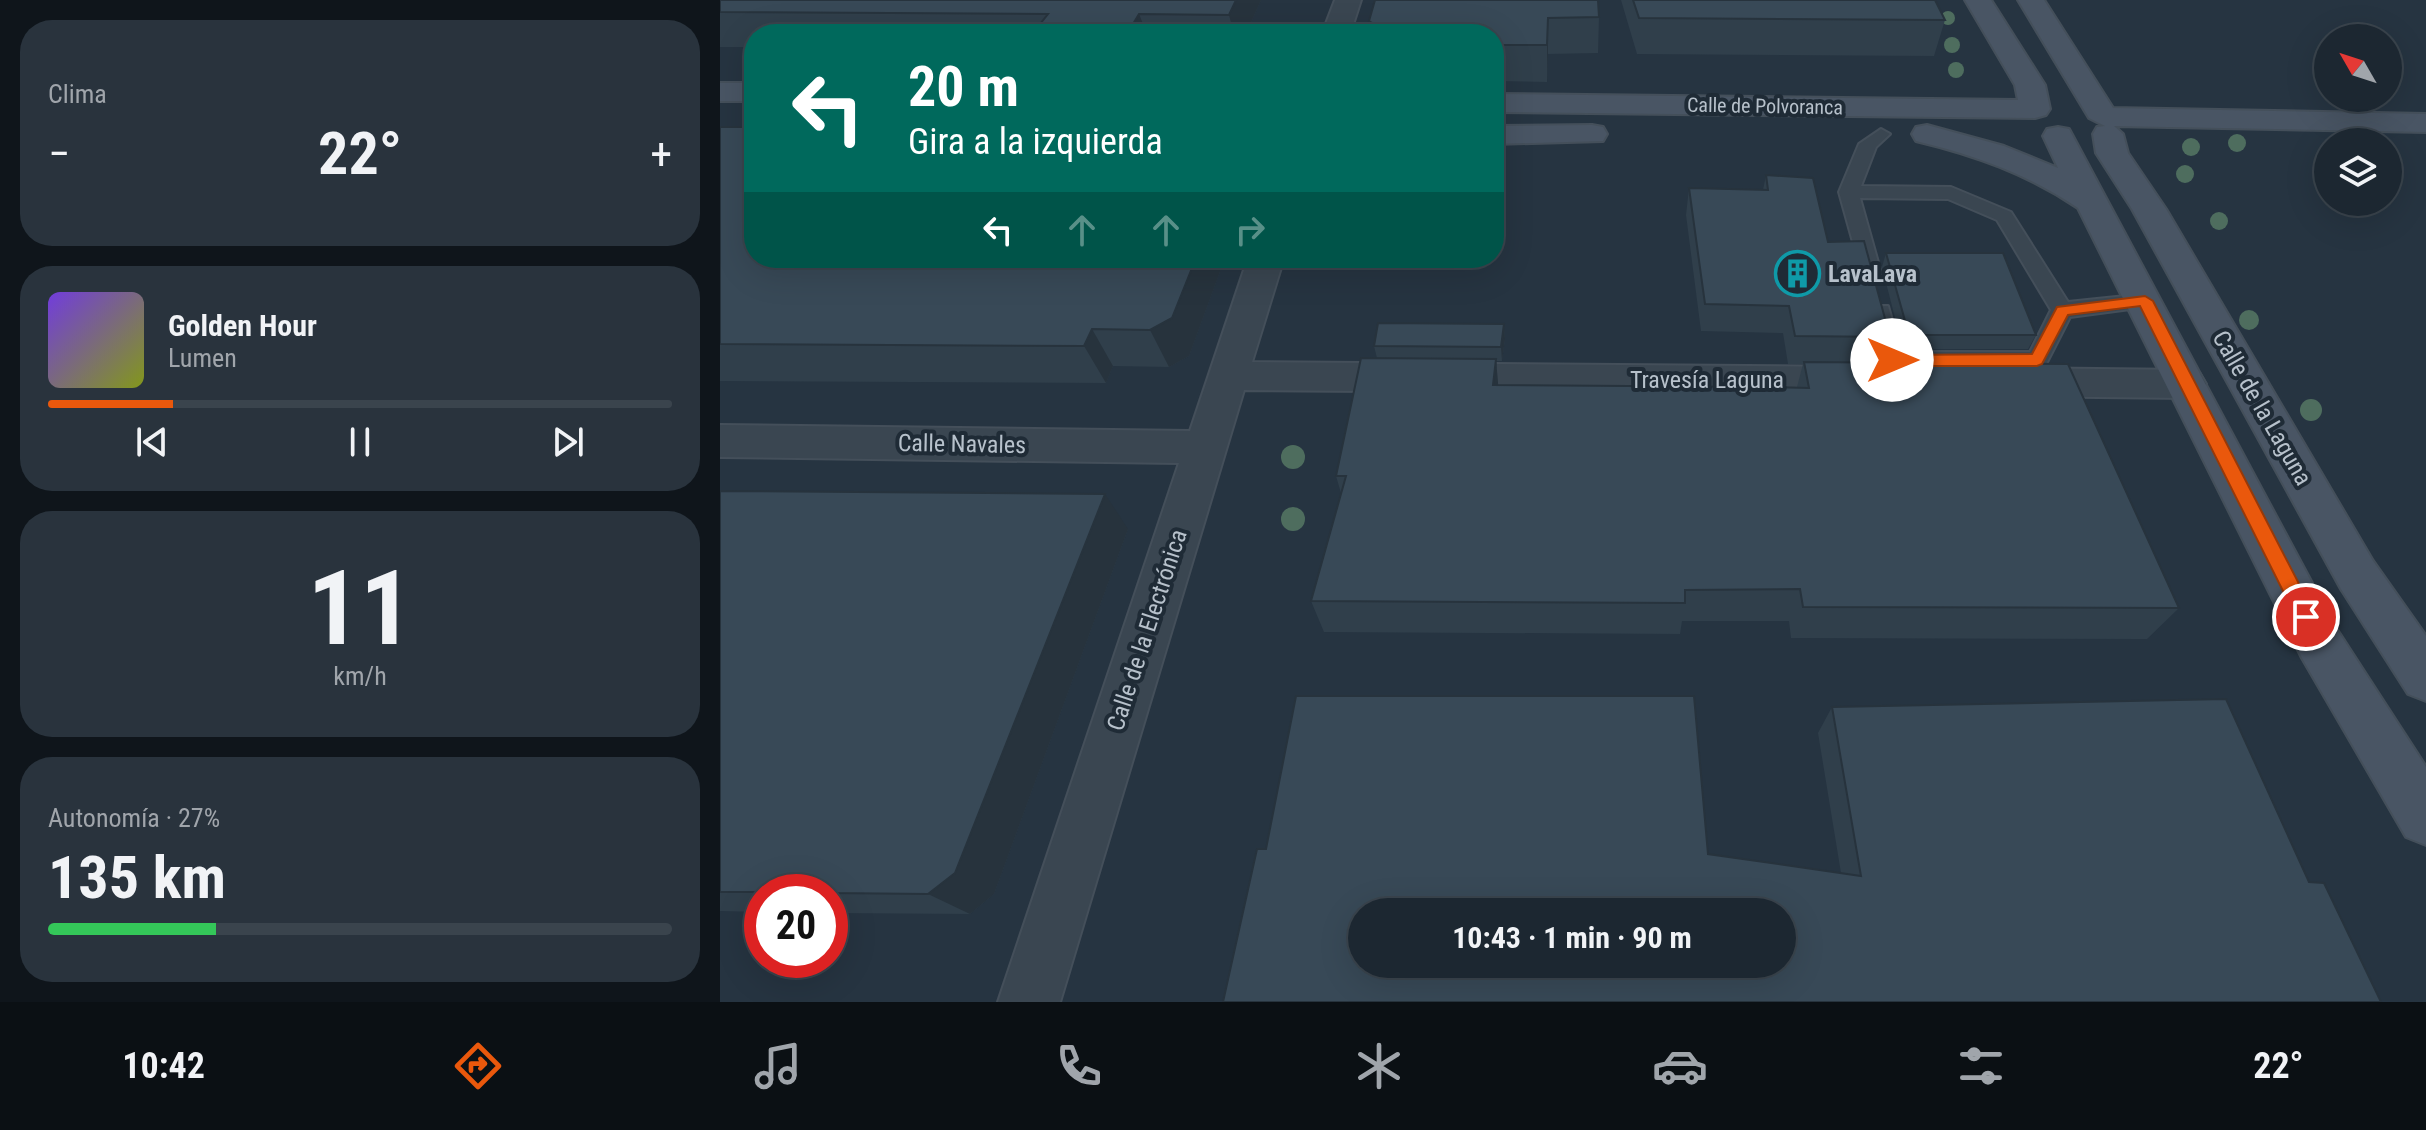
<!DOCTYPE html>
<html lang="es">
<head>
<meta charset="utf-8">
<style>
  :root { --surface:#1c2731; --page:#29333d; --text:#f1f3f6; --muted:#a0a5ab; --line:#3a444d; --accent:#ea580c }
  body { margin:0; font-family:"Roboto Condensed",sans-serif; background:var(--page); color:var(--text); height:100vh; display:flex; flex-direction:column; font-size:30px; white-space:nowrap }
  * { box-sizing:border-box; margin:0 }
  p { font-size:26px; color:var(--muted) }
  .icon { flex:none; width:44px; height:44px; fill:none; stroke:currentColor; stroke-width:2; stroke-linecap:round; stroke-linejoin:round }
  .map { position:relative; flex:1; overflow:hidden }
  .side { display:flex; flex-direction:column; gap:20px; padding:20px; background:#0f151b; width:720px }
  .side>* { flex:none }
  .guide { position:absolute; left:24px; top:24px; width:760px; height:244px; border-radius:32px; box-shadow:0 8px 32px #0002,0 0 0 2px var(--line); background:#00695c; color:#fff; overflow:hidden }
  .needle { width:52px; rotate:309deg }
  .controls { position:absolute; left:1594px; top:24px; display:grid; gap:16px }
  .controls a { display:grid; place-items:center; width:88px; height:88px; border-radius:50%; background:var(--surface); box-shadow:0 8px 32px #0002,0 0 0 2px var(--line); font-size:40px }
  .speed { position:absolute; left:24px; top:874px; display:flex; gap:16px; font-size:40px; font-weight:700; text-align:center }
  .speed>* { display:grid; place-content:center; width:104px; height:104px; border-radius:50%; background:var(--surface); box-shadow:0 8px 32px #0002,0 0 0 2px var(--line); line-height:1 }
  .speed .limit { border:12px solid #d22; background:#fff; color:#111 }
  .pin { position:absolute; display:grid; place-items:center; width:68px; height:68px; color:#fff; margin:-34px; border:4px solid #fff; border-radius:50%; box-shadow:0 2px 8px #0007 }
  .me { position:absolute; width:88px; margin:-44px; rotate:90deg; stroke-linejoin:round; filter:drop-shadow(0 0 6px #0008) }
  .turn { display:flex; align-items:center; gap:28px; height:168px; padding:0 32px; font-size:36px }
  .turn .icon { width:104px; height:104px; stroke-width:2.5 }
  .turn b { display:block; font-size:56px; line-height:68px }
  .lanes { display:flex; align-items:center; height:76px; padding:0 32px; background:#0003; justify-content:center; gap:40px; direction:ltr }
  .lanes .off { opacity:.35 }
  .big { font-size:60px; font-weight:700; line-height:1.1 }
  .side .tile { flex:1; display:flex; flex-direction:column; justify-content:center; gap:12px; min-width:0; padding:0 28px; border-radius:32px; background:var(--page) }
  .side .dial { align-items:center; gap:0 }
  .dial b { font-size:104px; line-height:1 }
  .song { display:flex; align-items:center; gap:24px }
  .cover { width:96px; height:96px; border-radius:12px; background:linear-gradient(135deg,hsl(260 70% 55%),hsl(70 70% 35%)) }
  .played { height:8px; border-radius:4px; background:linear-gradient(90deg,var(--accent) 20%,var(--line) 20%) }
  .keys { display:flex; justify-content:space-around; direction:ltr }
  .heat { display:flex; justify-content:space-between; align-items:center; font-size:44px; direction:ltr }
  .charge { height:12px; border-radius:6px; background:linear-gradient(90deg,#34c759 27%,var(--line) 0) }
  .trip { position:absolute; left:628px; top:898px; width:448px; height:80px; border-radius:40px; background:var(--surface); box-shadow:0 8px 32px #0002,0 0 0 2px var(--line); font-weight:700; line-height:80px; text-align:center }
  .tab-bar { display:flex; height:128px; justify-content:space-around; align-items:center; background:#0b1014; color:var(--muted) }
  .tab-bar .icon { width:56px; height:56px }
  .tab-bar .active { color:var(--accent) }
  .tab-bar b { font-size:36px; color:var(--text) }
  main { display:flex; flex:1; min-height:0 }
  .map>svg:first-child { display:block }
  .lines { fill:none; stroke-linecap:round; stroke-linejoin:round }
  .lane-casing { stroke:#444f5a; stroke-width:4 }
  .street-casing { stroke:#444f5a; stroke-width:4 }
  .secondary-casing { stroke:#444f5a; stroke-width:4 }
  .lane { fill:#3a4651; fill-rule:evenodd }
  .street { fill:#3a4651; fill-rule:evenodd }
  .secondary { fill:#495564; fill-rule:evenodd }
  .tree { fill:#4e6d5e }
  .wall { fill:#303f4b }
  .shaded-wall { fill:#27333d }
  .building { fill:#384957; stroke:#27333d; stroke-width:2; fill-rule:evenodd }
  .route { fill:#ea580c; stroke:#983908; stroke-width:2 }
  .labels { text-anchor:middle; stroke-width:8; stroke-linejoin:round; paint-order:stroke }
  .far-street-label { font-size:20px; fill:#b7c1cb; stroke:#1f2b36 }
  .poi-label { font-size:24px; font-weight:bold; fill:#b7c1cb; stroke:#1f2b36; text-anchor:start }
  .street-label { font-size:24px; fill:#b7c1cb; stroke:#1f2b36 }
</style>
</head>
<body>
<main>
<section class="side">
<div class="tile"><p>Clima</p>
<div class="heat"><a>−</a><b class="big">22°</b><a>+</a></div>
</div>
<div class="tile">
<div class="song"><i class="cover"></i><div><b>Golden Hour</b><p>Lumen</p></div></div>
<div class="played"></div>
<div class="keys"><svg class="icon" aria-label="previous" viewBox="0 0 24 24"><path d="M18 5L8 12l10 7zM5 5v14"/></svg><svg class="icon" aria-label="pause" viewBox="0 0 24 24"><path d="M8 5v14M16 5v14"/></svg><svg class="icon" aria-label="next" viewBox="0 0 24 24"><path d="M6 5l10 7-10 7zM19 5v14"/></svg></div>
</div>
<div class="tile dial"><b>11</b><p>km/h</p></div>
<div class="tile"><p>Autonomía · 27%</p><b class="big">135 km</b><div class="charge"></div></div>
</section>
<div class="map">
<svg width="1706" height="1002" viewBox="0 0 1706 1002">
  <rect width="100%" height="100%" fill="#263441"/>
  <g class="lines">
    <defs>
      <path id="lane" d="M 1161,129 L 1170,134 L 1156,147 L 1141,186 L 1231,187 L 1291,212 L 1348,302 L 1425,294 L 1433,296 L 1436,301 L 1433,306 L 1350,317 L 1325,366 L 1317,368 L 1164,366 L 1149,311 L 1152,306 L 1168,306 L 1181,352 L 1310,352 L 1331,310 L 1277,220 L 1228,199 L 1140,198 L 1161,273 L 1150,280 L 1143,278 L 1119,192 L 1139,144 Z"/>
      <g id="street">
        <path d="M 615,0 L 641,0 L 630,34 L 602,34 Z"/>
        <path d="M 528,258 L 564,258 L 532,362 L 1140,367 L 1154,371 L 1160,381 L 1154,391 L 1140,395 L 524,390 L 340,1002 L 278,1002 L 459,463 L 0,457 L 0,425 L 470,431 Z"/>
        <path d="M 1297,368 L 1466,370 L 1480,374 L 1486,384 L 1480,394 L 1466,398 L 1297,396 L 1283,392 L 1277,382 L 1283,372 Z"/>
      </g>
      <g id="secondary">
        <path d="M 1245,0 L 1271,0 L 1325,85 L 1330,109 L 1326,115 L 1315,118 L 774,112 L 774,94 L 1298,100 L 1295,85 Z"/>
        <path d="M 1298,0 L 1324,0 L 1393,108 L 1706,114 L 1706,132 L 1394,126 L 1403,134 L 1408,153 L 1446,209 L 1653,561 L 1706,636 L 1706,701 L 1688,694 L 1621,589 L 1412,209 L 1376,153 L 1373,134 L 1377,127 L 1385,126 L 1369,118 Z"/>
        <rect x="0" y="83" width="34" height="18"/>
        <path d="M 872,125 L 883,127 L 887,134 L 883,141 L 774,144 L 774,126 Z"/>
        <path d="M 1207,125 L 1284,146 L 1338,168 L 1323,136 L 1327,129 L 1338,127 L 1349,129 L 1616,628 L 1706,767 L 1706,845 L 1686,837 L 1582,658 L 1358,208 C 1307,174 1255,155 1196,141 L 1192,134 L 1196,127 Z"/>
      </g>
    </defs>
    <!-- lane casing -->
    <use href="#lane" class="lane-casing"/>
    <!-- street casing -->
    <use href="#street" class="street-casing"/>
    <!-- secondary casing -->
    <use href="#secondary" class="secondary-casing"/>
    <!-- lane -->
    <use href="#lane" class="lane"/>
    <!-- street -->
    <use href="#street" class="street"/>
    <!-- secondary -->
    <use href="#secondary" class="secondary"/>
  </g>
  <!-- trees -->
  <g class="tree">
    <circle cx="1228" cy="18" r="7"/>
    <circle cx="1232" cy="45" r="8"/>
    <circle cx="1236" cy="70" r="8"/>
    <circle cx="1517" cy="143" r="9"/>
    <circle cx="1471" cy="147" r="9"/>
    <circle cx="1465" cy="174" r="9"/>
    <circle cx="1499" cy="221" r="9"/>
    <circle cx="1529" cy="320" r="10"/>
    <circle cx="1591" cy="410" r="11"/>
    <circle cx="573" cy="457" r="12"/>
    <circle cx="573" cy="519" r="12"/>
  </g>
  <!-- wall -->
  <g class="wall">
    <path d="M 0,0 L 541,0 L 526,34 L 34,34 L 34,47 L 0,47 Z"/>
    <path d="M 901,0 L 1215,0 L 1225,20 L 1214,56 L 917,54 Z"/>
    <path d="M 879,17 L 878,53 L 828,54 L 827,82 L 774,81 L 774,34 L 651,34 L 649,21 Z"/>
    <path d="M 0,127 L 505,258 L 469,356 L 449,367 L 393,366 L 386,383 L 0,381 Z"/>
    <path d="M 1046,175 L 1108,242 L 1170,337 L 1161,362 L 1459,608 L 1427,639 L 1071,638 L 1069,621 L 962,621 L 960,634 L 604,632 L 591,601 L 621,493 L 616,476 L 657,358 L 654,346 L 784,324 L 785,339 L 782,361 L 776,361 L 778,385 L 1077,387 L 1083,364 L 1068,364 L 1063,333 L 981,331 L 966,215 L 969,188 L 1043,190 Z"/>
    <path d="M 1166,253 L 1316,335 L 1308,349 L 1183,349 L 1162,267 Z"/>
    <path d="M 0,491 L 408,529 L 274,894 L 250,914 L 110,913 L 110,892 L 42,892 L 42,912 L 0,911 Z"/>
    <path d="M 1112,707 L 1589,882 L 1661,1002 L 988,854 L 1121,873 L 1098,733 Z"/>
  </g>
  <!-- shaded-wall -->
  <g class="shaded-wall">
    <path d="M 516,0 L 541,0 L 526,34 L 514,34 L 509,15 Z"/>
    <path d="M 419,14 L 427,34 L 407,34 Z"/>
    <path d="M 828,18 L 828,54 L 827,82 L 827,45 Z"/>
    <path d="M 476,258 L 505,258 L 469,356 L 449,367 L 430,330 Z"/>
    <path d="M 784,324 L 785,339 L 782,361 L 781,347 Z"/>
    <path d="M 372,329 L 393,366 L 386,383 L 364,346 Z"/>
    <path d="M 776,359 L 779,395 L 773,385 Z"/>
    <path d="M 385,494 L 408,529 L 274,894 L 250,914 L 208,894 Z"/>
  </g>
  <!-- building -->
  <g class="building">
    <path d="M 0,0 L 516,0 L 509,15 L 419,14 L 407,34 L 312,34 L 328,14 L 0,12 Z"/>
    <path d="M 655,0 L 878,0 L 879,17 L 828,18 L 827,45 L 774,45 L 774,34 L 670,34 L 649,21 Z"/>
    <path d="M 913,0 L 1215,0 L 1225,20 L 919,18 Z"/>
    <path d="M 0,127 L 34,127 L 34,258 L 476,258 L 452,318 L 430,330 L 372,329 L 364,346 L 0,344 Z"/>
    <path d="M 1046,175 L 1093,178 L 1108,242 L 1144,241 L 1170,337 L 1075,336 L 1069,306 L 985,304 L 969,188 L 1048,190 Z"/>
    <path d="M 1166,253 L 1283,253 L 1316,335 L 1189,335 Z"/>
    <path d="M 658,323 L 784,324 L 781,347 L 654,346 Z"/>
    <path d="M 641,358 L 776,359 L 773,385 L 1048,387 L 1089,388 L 1084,362 L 1348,364 L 1459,608 L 1083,607 L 1080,589 L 965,590 L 965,603 L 591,601 L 626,476 L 616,476 Z"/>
    <path d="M 0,491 L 385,494 L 235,873 L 208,894 L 110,893 L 110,892 L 0,892 Z"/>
    <path d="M 576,696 L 974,696 L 988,854 L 1141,876 L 1112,707 L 1506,699 L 1589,882 L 1604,883 L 1661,1002 L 503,1002 L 537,849 L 546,849 ZM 642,912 L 1062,912 L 1062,964 L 642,964 Z"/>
  </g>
  <!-- route -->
  <path class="route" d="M 1425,296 L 1433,301 L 1593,611 L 1596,617 L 1593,623 L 1586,626 L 1579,623 L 1420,306 L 1348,315 L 1322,364 L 1317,366 L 1172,366 L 1164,360 L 1172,355 L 1312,354 L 1337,307 Z"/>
  <!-- icons -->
  <defs>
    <symbol id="building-ring" viewBox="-11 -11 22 22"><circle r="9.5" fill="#1f2b36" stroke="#0f9aa8" stroke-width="1.5"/><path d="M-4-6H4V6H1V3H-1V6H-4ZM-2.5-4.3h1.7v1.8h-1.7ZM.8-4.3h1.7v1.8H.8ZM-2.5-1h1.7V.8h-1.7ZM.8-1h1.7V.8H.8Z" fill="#0f9aa8"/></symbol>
  </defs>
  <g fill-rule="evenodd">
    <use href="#building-ring" x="1052" y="248" width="51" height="51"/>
  </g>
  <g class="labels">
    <!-- far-street labels -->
    <g class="far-street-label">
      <text transform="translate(1045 106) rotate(1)" y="7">Calle de Polvoranca</text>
    </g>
    <!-- poi labels -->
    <g class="poi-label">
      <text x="1108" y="282">LavaLava</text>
    </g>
    <!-- street labels -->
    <g class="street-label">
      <text x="987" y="388">Travesía Laguna</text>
      <text transform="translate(1542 408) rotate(60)" y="8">Calle de la Laguna</text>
      <text transform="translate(242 444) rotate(1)" y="8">Calle Navales</text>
      <text transform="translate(427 630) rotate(-72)" y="8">Calle de la Electrónica</text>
    </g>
  </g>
</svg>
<div class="controls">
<a><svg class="needle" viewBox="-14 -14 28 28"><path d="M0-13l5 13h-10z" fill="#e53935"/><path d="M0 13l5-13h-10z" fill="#a0a5ab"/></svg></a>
<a><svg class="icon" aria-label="layers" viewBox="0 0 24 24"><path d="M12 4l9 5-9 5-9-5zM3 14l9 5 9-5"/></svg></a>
</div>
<div class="speed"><div class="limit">20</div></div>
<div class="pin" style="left:1586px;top:617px;background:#d93025"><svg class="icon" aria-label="arrive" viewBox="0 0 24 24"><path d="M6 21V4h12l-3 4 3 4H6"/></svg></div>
<svg class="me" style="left:1172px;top:360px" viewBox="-20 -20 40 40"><circle r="19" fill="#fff"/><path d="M0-13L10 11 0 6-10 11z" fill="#ea580c"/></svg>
<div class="trip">10:43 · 1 min · 90 m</div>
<div class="guide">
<div class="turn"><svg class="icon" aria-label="left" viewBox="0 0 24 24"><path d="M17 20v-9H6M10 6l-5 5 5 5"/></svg><div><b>20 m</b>Gira a la izquierda</div></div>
<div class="lanes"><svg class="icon" aria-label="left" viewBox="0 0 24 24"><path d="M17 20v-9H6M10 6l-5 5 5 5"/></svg><svg class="icon off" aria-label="ahead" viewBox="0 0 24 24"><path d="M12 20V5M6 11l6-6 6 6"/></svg><svg class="icon off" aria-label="ahead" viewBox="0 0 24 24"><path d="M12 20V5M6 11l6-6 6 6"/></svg><svg class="icon off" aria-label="right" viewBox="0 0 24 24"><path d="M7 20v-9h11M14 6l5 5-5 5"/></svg></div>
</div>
</div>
</main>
<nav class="tab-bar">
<b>10:42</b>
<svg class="icon active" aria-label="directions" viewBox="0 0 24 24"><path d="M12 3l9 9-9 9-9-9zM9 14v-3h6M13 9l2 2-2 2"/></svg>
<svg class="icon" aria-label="music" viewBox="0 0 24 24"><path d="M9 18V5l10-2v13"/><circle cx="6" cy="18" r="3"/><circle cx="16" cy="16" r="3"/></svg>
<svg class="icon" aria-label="phone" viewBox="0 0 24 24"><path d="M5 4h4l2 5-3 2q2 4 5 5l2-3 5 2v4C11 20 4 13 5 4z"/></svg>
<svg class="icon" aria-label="climate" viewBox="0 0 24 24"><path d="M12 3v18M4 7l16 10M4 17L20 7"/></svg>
<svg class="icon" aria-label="car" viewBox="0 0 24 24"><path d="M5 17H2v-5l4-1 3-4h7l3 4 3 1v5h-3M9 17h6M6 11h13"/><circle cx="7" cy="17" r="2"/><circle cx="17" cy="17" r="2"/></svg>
<svg class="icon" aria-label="filters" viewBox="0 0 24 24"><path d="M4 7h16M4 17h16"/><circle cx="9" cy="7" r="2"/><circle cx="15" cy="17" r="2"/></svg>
<b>22°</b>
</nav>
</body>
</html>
